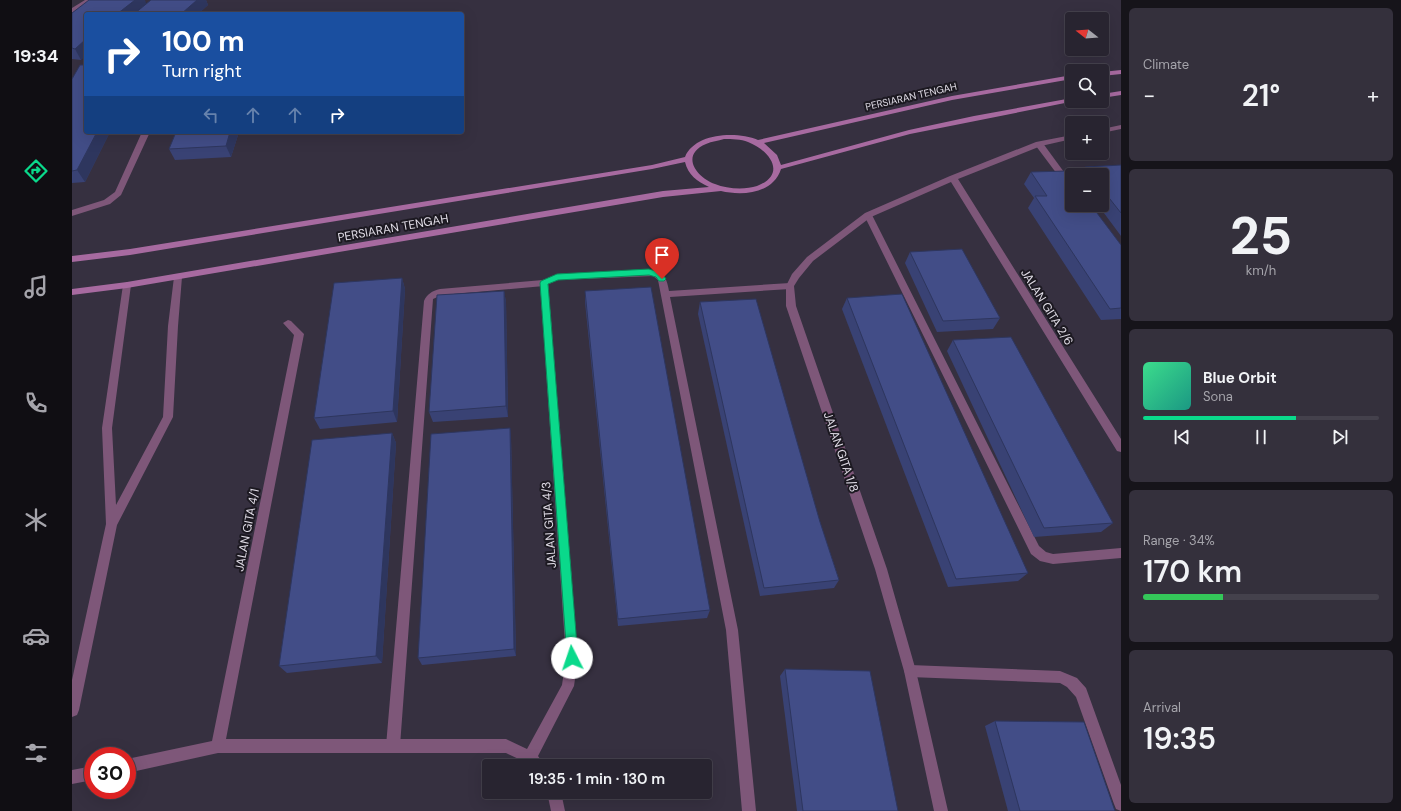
<!DOCTYPE html>
<html lang="en">
<head>
<meta charset="utf-8">
<style>
  :root { --surface:#282430; --page:#34303c; --text:#f1f3f6; --muted:#a5a4ab; --line:#44414c; --accent:#0ad98b }
  body { margin:0; font-family:"DM Sans",sans-serif; background:var(--page); color:var(--text); height:100vh; display:flex; flex-direction:column; font-size:15px; white-space:nowrap }
  * { box-sizing:border-box; margin:0 }
  p { font-size:13px; color:var(--muted) }
  .icon { flex:none; width:22px; height:22px; fill:none; stroke:currentColor; stroke-width:2; stroke-linecap:round; stroke-linejoin:round }
  .map { position:relative; flex:1; overflow:hidden }
  .panel { display:flex; flex-direction:column; gap:8px; padding:8px; background:#16141a; width:280px }
  .panel>* { flex:none }
  .hud { position:absolute; left:12px; top:12px; width:380px; height:122px; border-radius:4px; box-shadow:0 4px 16px #0002,0 0 0 1px var(--line); background:#1a4fa0; color:#fff; overflow:hidden }
  .needle { width:26px; rotate:287deg }
  .fabs { position:absolute; left:993px; top:12px; display:grid; gap:8px }
  .fabs a { display:grid; place-items:center; width:44px; height:44px; border-radius:4px; background:var(--surface); box-shadow:0 4px 16px #0002,0 0 0 1px var(--line); font-size:20px }
  .speed { position:absolute; left:12px; top:747px; display:flex; gap:8px; font-size:20px; font-weight:700; text-align:center }
  .speed>* { display:grid; place-content:center; width:52px; height:52px; border-radius:50%; background:var(--surface); box-shadow:0 4px 16px #0002,0 0 0 1px var(--line); line-height:1 }
  .speed .limit { border:6px solid #d22; background:#fff; color:#111 }
  .pin { position:absolute; display:grid; place-items:center; width:34px; height:34px; color:#fff; margin:-41px -17px; border-radius:50% 50% 50% 0; rotate:-45deg; box-shadow:0 0 4px #0007 }
  .pin .icon { rotate:45deg }
  .me { position:absolute; width:44px; margin:-22px; rotate:356deg; stroke-linejoin:round; filter:drop-shadow(0 0 3px #0008) }
  .turn { display:flex; align-items:center; gap:14px; height:84px; padding:0 12px; font-size:18px }
  .turn .icon { width:52px; height:52px; stroke-width:2.5 }
  .turn b { display:block; font-size:28px; line-height:34px }
  .lanes { display:flex; align-items:center; height:38px; padding:0 12px; background:#0003; justify-content:center; gap:20px; direction:ltr }
  .lanes .off { opacity:.35 }
  .big { font-size:30px; font-weight:600; line-height:1.1 }
  .panel .card { flex:1; display:flex; flex-direction:column; justify-content:center; gap:6px; min-width:0; padding:0 14px; border-radius:6px; background:var(--page) }
  .panel .dial { align-items:center; gap:0 }
  .dial b { font-size:52px; line-height:1 }
  .song { display:flex; align-items:center; gap:12px }
  .cover { width:48px; height:48px; border-radius:6px; background:linear-gradient(135deg,hsl(150 70% 55%),hsl(170 70% 35%)) }
  .played { height:4px; border-radius:2px; background:linear-gradient(90deg,var(--accent) 65%,var(--line) 65%) }
  .keys { display:flex; justify-content:space-around; direction:ltr }
  .heat { display:flex; justify-content:space-between; align-items:center; font-size:22px; direction:ltr }
  .charge { height:6px; border-radius:3px; background:linear-gradient(90deg,#34c759 34%,var(--line) 0) }
  .trip { position:absolute; left:410px; top:759px; width:230px; height:40px; border-radius:4px; background:var(--surface); box-shadow:0 4px 16px #0002,0 0 0 1px var(--line); font-weight:600; line-height:40px; text-align:center }
  main { display:flex; flex:1; min-height:0 }
  .tabs { display:flex; flex-direction:column; width:72px; justify-content:space-around; align-items:center; background:#100e13; color:var(--muted) }
  .tabs .icon { width:28px; height:28px }
  .tabs .on { color:var(--accent) }
  .tabs b { font-size:18px; color:var(--text) }
  .map>svg:first-child { display:block }
  .lines { fill:none; stroke-linecap:round; stroke-linejoin:round }
  .lane { fill:#7e5779; fill-rule:evenodd }
  .street { fill:#7e5779; fill-rule:evenodd }
  .secondary { fill:#a76aa0; fill-rule:evenodd }
  .wall { fill:#394274 }
  .shaded-wall { fill:#2e365e }
  .building { fill:#424d87; stroke:#2e365e }
  .route { fill:#0ad98b; stroke:#068d5a }
  .labels { text-anchor:middle; stroke-width:4; stroke-linejoin:round; paint-order:stroke }
  .far-street-label { font-size:10px; fill:#e1dde7; stroke:#1c1921 }
  .street-label { font-size:12px; fill:#e1dde7; stroke:#1c1921 }
</style>
</head>
<body>
<main>
<nav class="tabs">
<b>19:34</b>
<svg class="icon on" aria-label="directions" viewBox="0 0 24 24"><path d="M12 3l9 9-9 9-9-9zM9 14v-3h6M13 9l2 2-2 2"/></svg>
<svg class="icon" aria-label="music" viewBox="0 0 24 24"><path d="M9 18V5l10-2v13"/><circle cx="6" cy="18" r="3"/><circle cx="16" cy="16" r="3"/></svg>
<svg class="icon" aria-label="phone" viewBox="0 0 24 24"><path d="M5 4h4l2 5-3 2q2 4 5 5l2-3 5 2v4C11 20 4 13 5 4z"/></svg>
<svg class="icon" aria-label="climate" viewBox="0 0 24 24"><path d="M12 3v18M4 7l16 10M4 17L20 7"/></svg>
<svg class="icon" aria-label="car" viewBox="0 0 24 24"><path d="M5 17H2v-5l4-1 3-4h7l3 4 3 1v5h-3M9 17h6M6 11h13"/><circle cx="7" cy="17" r="2"/><circle cx="17" cy="17" r="2"/></svg>
<svg class="icon" aria-label="filters" viewBox="0 0 24 24"><path d="M4 7h16M4 17h16"/><circle cx="9" cy="7" r="2"/><circle cx="15" cy="17" r="2"/></svg>
</nav>
<div class="map">
<svg width="1049" height="811" viewBox="0 0 1049 811">
  <rect width="100%" height="100%" fill="#363040"/>
  <g class="lines">
    <!-- lane -->
    <g class="lane">
      <path d="M 964,142 L 970,142 L 1000,183 L 1000,190 L 997,190 L 964,146 Z"/>
      <path d="M 796,212 L 800,215 L 967,546 L 974,552 L 981,554 L 1049,548 L 1049,558 L 981,564 L 968,561 L 959,554 L 792,215 Z"/>
      <path d="M 582,270 C 593,273 595,280 597,291 L 718,283 L 722,286 L 718,289 L 598,297 L 666,630 L 684,811 L 670,811 L 654,630 L 586,280 L 581,276 L 486,280 L 472,286 L 370,295 L 361,299 L 328,746 L 326,751 L 321,753 L 316,751 L 314,746 L 352,301 C 355,294 360,291 368,289 L 471,280 L 485,274 Z"/>
      <path d="M 838,665 L 988,671 L 1005,678 L 1014,688 L 1049,785 L 1049,811 L 1044,809 L 1042,804 L 1004,697 L 995,687 L 988,683 L 838,677 L 834,675 L 832,671 L 834,667 Z"/>
    </g>
    <!-- street -->
    <g class="street">
      <path d="M 13,0 L 20,0 L 0,13 L 0,8 Z"/>
      <path d="M 1049,125 L 1049,129 L 1030,133 L 1030,129 Z"/>
      <path d="M 70,132 L 78,132 L 49,195 L 38,204 L 0,216 L 0,210 L 32,200 L 43,192 Z"/>
      <path d="M 1000,135 L 1000,139 L 969,146 L 886,179 L 1049,439 L 1049,452 L 1045,451 L 879,182 L 799,217 L 741,261 L 727,278 L 722,286 L 724,306 L 815,569 L 844,671 L 876,811 L 862,811 L 832,671 L 803,569 L 714,306 L 714,286 L 720,274 L 735,257 L 793,213 L 878,176 L 964,142 Z"/>
      <path d="M 106,274 L 110,277 L 106,326 L 101,417 L 45,525 L 7,710 L 5,715 L 0,717 L 0,680 L 34,524 L 30,428 L 51,285 L 55,282 L 59,285 L 40,428 L 44,505 L 91,417 L 96,326 L 102,277 Z"/>
      <path d="M 472,280 L 476,283 L 506,658 L 502,686 L 466,756 L 473,766 L 457,766 L 453,762 L 434,753 L 146,753 L 55,773 L 55,759 L 140,741 L 222,335 L 211,323 L 216,320 L 219,321 L 232,334 L 154,739 L 434,739 L 455,749 L 490,685 L 494,658 L 468,283 Z"/>
      <path d="M 21,766 L 21,780 L 0,784 L 0,770 Z"/>
      <path d="M 475,792 L 489,792 L 493,811 L 479,811 Z"/>
    </g>
    <!-- secondary -->
    <g class="secondary">
      <path d="M 1049,70 L 1049,74 L 1030,76 L 1030,72 Z"/>
      <path d="M 1000,75 L 1000,79 L 880,100 L 692,143 L 705,155 L 709,165 L 837,130 L 902,116 L 1000,98 L 1000,101 L 1003,101 L 838,134 L 709,169 C 701,194 670,196 649,191 L 591,197 L 55,288 L 0,295 L 0,289 L 55,282 L 591,191 L 637,187 C 625,181 616,175 613,162 L 580,169 L 58,255 L 0,262 L 0,256 L 58,249 L 580,165 L 613,157 C 623,133 664,131 686,140 L 880,96 ZM 652,139 C 660,139 669,139 676,142 C 697,150 716,174 685,186 C 673,190 655,189 643,184 C 624,177 608,155 634,144 C 640,141 646,141 652,139 Z"/>
      <path d="M 1049,91 L 1049,95 L 1030,98 L 1030,94 Z"/>
    </g>
  </g>
  <!-- wall -->
  <g class="wall">
    <path d="M 79,0 L 134,0 L 136,5 L 126,14 L 14,14 L 9,60 L 0,59 L 0,13 L 74,4 Z"/>
    <path d="M 0,79 L 14,132 L 38,132 L 13,182 L 0,183 Z"/>
    <path d="M 167,132 L 159,157 L 103,160 L 97,149 Z"/>
    <path d="M 1049,165 L 1049,236 L 1026,205 L 1030,205 L 1030,175 L 1008,175 L 1013,167 Z"/>
    <path d="M 959,172 L 1049,245 L 1049,319 L 1029,320 L 956,208 L 962,198 L 952,184 Z"/>
    <path d="M 838,252 L 928,318 L 921,329 L 865,332 L 833,263 Z"/>
    <path d="M 330,278 L 333,289 L 325,422 L 248,429 L 242,418 Z"/>
    <path d="M 432,291 L 434,302 L 436,417 L 361,422 L 357,412 Z"/>
    <path d="M 513,291 L 638,610 L 635,618 L 546,626 L 513,302 Z"/>
    <path d="M 775,298 L 956,573 L 946,581 L 876,587 L 770,309 Z"/>
    <path d="M 628,302 L 748,522 L 767,580 L 762,588 L 688,596 L 626,314 Z"/>
    <path d="M 881,340 L 1041,523 L 1029,532 L 962,537 L 875,351 Z"/>
    <path d="M 438,428 L 439,438 L 444,656 L 350,665 L 346,658 Z"/>
    <path d="M 320,433 L 324,443 L 310,663 L 215,673 L 207,666 Z"/>
    <path d="M 713,669 L 826,811 L 725,811 L 708,676 Z"/>
    <path d="M 923,721 L 1043,811 L 936,811 L 913,726 Z"/>
  </g>
  <!-- shaded-wall -->
  <g class="shaded-wall">
    <path d="M 63,0 L 73,0 L 75,6 L 65,14 L 45,14 Z"/>
    <path d="M 125,0 L 134,0 L 136,5 L 126,14 L 109,14 Z"/>
    <path d="M 14,39 L 14,56 L 9,60 L 3,49 Z"/>
    <path d="M 25,132 L 38,132 L 13,182 L 5,170 Z"/>
    <path d="M 158,132 L 167,132 L 159,157 L 154,146 Z"/>
    <path d="M 330,278 L 333,289 L 325,422 L 321,411 Z"/>
    <path d="M 432,291 L 434,302 L 436,417 L 434,406 Z"/>
    <path d="M 438,428 L 439,438 L 444,656 L 442,649 Z"/>
    <path d="M 320,433 L 324,443 L 310,663 L 304,656 Z"/>
  </g>
  <!-- building -->
  <g class="building">
    <path d="M 17,0 L 63,0 L 45,14 L 14,14 L 14,39 L 3,49 L 0,48 L 0,13 Z"/>
    <path d="M 79,0 L 125,0 L 109,14 L 62,14 Z"/>
    <path d="M 8,65 L 14,65 L 14,132 L 25,132 L 5,170 L 0,171 L 0,79 Z"/>
    <path d="M 104,132 L 158,132 L 154,146 L 97,149 Z"/>
    <path d="M 1049,165 L 1049,213 L 1030,189 L 1030,175 L 1020,175 L 1013,167 Z"/>
    <path d="M 994,171 L 1000,179 L 1000,205 L 1019,205 L 1049,245 L 1049,308 L 1038,309 L 963,196 L 975,196 L 959,172 Z"/>
    <path d="M 890,249 L 928,318 L 871,321 L 838,252 Z"/>
    <path d="M 330,278 L 321,411 L 242,418 L 262,283 Z"/>
    <path d="M 579,287 L 638,610 L 546,619 L 513,291 Z"/>
    <path d="M 432,291 L 434,406 L 357,412 L 365,295 Z"/>
    <path d="M 830,294 L 956,573 L 884,579 L 775,298 Z"/>
    <path d="M 684,299 L 748,522 L 767,580 L 692,588 L 628,302 Z"/>
    <path d="M 939,337 L 1041,523 L 972,528 L 881,340 Z"/>
    <path d="M 438,428 L 442,649 L 346,658 L 359,434 Z"/>
    <path d="M 320,433 L 304,656 L 207,666 L 240,440 Z"/>
    <path d="M 713,669 L 798,671 L 826,811 L 731,811 Z"/>
    <path d="M 923,721 L 1012,722 L 1043,811 L 948,811 Z"/>
  </g>
  <!-- route -->
  <path class="route" d="M 577,269 L 590,273 L 594,279 L 592,281 L 587,281 L 584,277 L 577,275 L 486,280 L 476,284 L 506,658 L 504,662 L 500,664 L 496,662 L 495,658 L 468,283 L 469,281 L 485,274 Z"/>
  <g class="labels">
    <!-- far-street labels -->
    <g class="far-street-label">
      <text transform="translate(839 96) rotate(-13)" y="4">PERSIARAN TENGAH</text>
    </g>
    <!-- street labels -->
    <g class="street-label">
      <text transform="translate(321 228) rotate(-10)" y="4">PERSIARAN TENGAH</text>
      <text transform="translate(975 307) rotate(58)" y="4">JALAN GITA 2/6</text>
      <text transform="translate(769 452) rotate(71)" y="4">JALAN GITA 1/8</text>
      <text transform="translate(477 525) rotate(-94)" y="4">JALAN GITA 4/3</text>
      <text transform="translate(175 530) rotate(-79)" y="4">JALAN GITA 4/1</text>
    </g>
  </g>
</svg>
<div class="fabs">
<a><svg class="needle" viewBox="-14 -14 28 28"><path d="M0-13l5 13h-10z" fill="#e53935"/><path d="M0 13l5-13h-10z" fill="#a5a4ab"/></svg></a>
<a><svg class="icon" aria-label="search" viewBox="0 0 24 24"><circle cx="10" cy="10" r="6"/><path d="M15 15l6 6"/></svg></a>
<a>+</a>
<a>−</a>
</div>
<div class="speed"><div class="limit">30</div></div>
<div class="pin" style="left:590px;top:279px;background:#d93025"><svg class="icon" aria-label="arrive" viewBox="0 0 24 24"><path d="M6 21V4h12l-3 4 3 4H6"/></svg></div>
<svg class="me" style="left:500px;top:658px" viewBox="-20 -20 40 40"><circle r="19" fill="#fff"/><path d="M0-13L10 11 0 6-10 11z" fill="#0ad98b"/></svg>
<div class="trip">19:35 · 1 min · 130 m</div>
<div class="hud">
<div class="turn"><svg class="icon" aria-label="right" viewBox="0 0 24 24"><path d="M7 20v-9h11M14 6l5 5-5 5"/></svg><div><b>100 m</b>Turn right</div></div>
<div class="lanes"><svg class="icon off" aria-label="left" viewBox="0 0 24 24"><path d="M17 20v-9H6M10 6l-5 5 5 5"/></svg><svg class="icon off" aria-label="ahead" viewBox="0 0 24 24"><path d="M12 20V5M6 11l6-6 6 6"/></svg><svg class="icon off" aria-label="ahead" viewBox="0 0 24 24"><path d="M12 20V5M6 11l6-6 6 6"/></svg><svg class="icon" aria-label="right" viewBox="0 0 24 24"><path d="M7 20v-9h11M14 6l5 5-5 5"/></svg></div>
</div>
</div>
<section class="panel">
<div class="card"><p>Climate</p>
<div class="heat"><a>−</a><b class="big">21°</b><a>+</a></div>
</div>
<div class="card dial"><b>25</b><p>km/h</p></div>
<div class="card">
<div class="song"><i class="cover"></i><div><b>Blue Orbit</b><p>Sona</p></div></div>
<div class="played"></div>
<div class="keys"><svg class="icon" aria-label="previous" viewBox="0 0 24 24"><path d="M18 5L8 12l10 7zM5 5v14"/></svg><svg class="icon" aria-label="pause" viewBox="0 0 24 24"><path d="M8 5v14M16 5v14"/></svg><svg class="icon" aria-label="next" viewBox="0 0 24 24"><path d="M6 5l10 7-10 7zM19 5v14"/></svg></div>
</div>
<div class="card"><p>Range · 34%</p><b class="big">170 km</b><div class="charge"></div></div>
<div class="card"><p>Arrival</p><b class="big">19:35</b></div>
</section>
</main>
</body>
</html>
